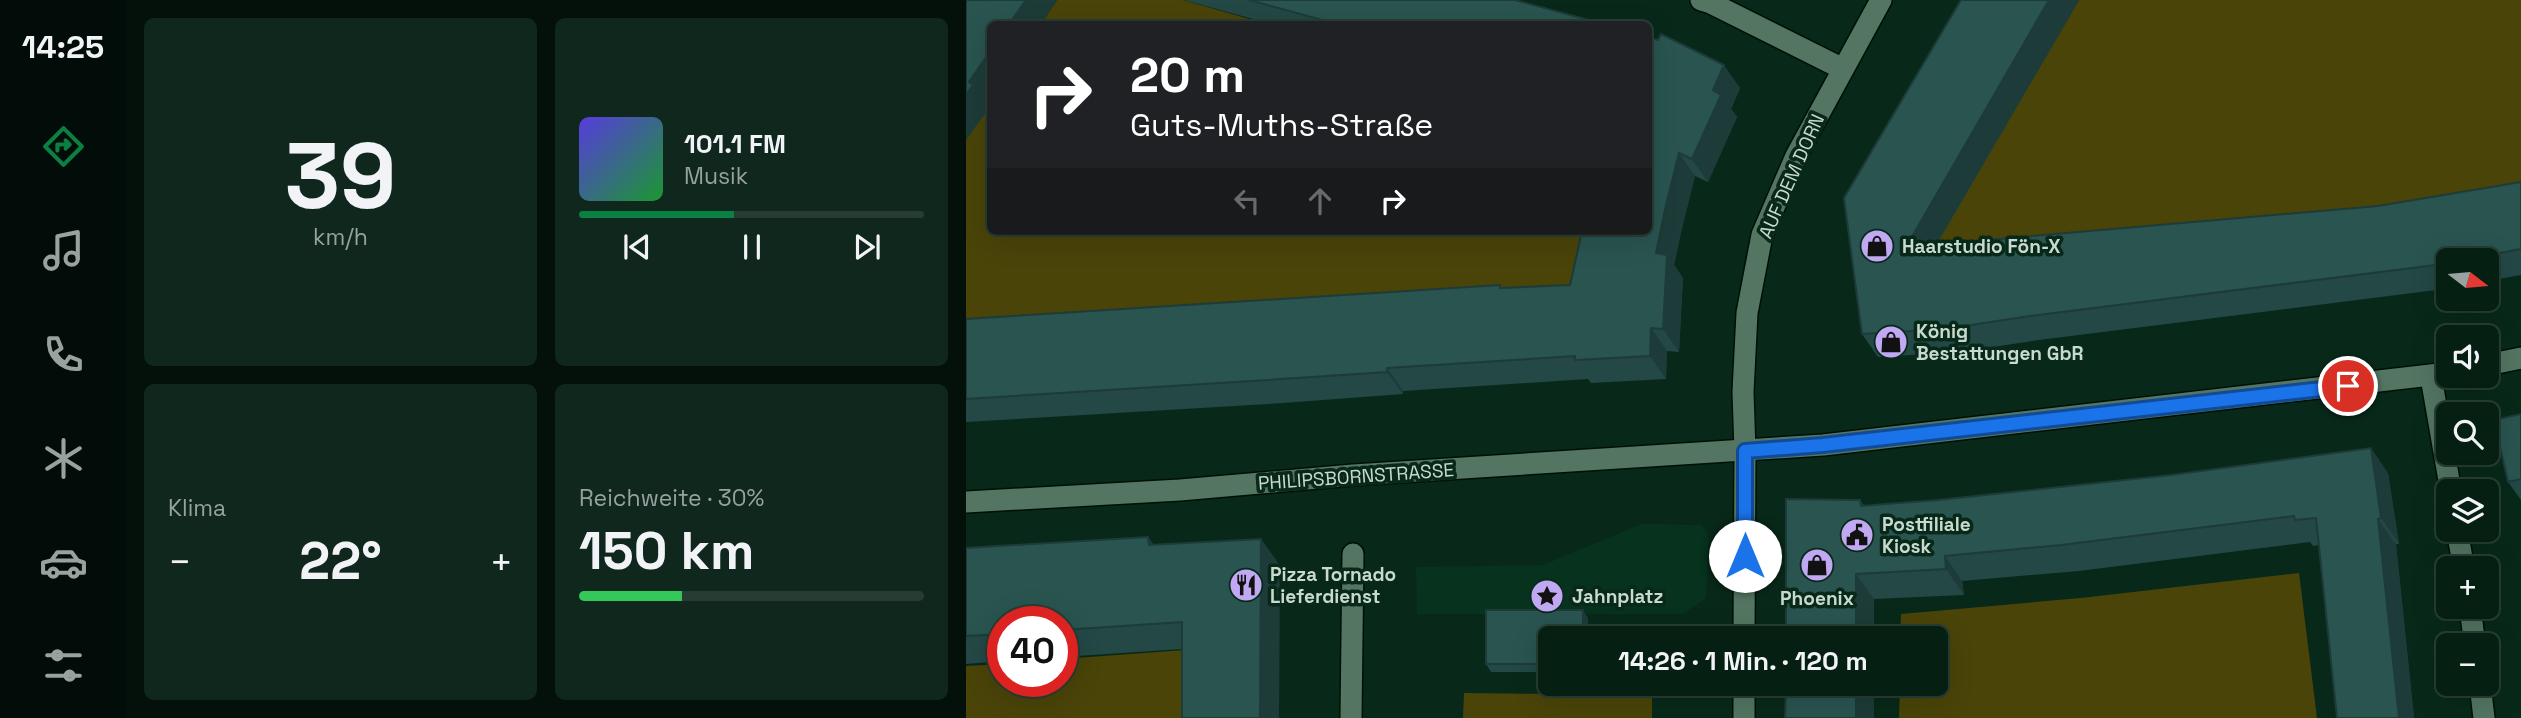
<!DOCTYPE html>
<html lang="de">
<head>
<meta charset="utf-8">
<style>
  :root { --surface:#061f13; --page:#0f271c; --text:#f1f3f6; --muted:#98a2a0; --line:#273d33; --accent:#0b8043 }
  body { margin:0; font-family:"Space Grotesk",sans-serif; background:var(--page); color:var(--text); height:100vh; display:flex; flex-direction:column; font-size:26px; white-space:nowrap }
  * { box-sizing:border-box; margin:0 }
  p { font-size:23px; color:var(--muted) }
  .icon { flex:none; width:38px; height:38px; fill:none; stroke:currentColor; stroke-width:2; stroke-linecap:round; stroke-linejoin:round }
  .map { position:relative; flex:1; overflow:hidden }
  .details { display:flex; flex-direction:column; gap:18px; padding:18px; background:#03110a; width:840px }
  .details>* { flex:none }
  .guide { position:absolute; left:21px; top:21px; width:665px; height:214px; border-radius:10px; box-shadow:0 7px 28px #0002,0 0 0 2px var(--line); background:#202124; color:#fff; overflow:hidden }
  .needle { width:46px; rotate:106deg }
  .buttons { position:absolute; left:1470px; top:248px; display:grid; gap:14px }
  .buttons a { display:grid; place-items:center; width:63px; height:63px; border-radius:10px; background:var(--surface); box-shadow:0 7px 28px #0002,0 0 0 2px var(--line); font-size:35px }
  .speed { position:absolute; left:21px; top:606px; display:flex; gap:14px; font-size:35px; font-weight:700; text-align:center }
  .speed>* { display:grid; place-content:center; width:91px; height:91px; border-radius:50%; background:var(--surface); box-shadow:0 7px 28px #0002,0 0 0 2px var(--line); line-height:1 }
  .speed .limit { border:10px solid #d22; background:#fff; color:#111 }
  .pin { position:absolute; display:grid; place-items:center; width:60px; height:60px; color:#fff; margin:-30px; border:4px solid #fff; border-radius:50%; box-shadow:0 2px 7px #0007 }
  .me { position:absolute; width:77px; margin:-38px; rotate:0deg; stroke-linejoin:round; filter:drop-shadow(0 0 5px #0008) }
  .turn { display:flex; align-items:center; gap:24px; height:147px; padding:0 28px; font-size:32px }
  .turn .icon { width:91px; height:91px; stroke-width:2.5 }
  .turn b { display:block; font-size:49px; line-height:60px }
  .lanes { display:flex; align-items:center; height:66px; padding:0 28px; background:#0003; justify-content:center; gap:35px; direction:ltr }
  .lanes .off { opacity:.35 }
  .big { font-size:52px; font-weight:700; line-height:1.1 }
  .details .tile { flex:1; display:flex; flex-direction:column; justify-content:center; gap:10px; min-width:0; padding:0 24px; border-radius:10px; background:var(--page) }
  .details .dial { align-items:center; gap:0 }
  .dial b { font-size:91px; line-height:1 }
  .song { display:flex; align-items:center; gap:21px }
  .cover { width:84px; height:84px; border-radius:10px; background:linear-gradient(135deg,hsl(250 70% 55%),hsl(130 70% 35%)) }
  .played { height:7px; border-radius:4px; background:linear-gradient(90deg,var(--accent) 45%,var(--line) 45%) }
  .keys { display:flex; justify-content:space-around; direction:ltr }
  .heat { display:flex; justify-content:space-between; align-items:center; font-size:38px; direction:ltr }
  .charge { height:10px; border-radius:5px; background:linear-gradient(90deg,#34c759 30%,var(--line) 0) }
  .details .tiles { flex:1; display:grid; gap:18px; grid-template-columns:repeat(2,1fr) }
  .trip { position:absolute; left:572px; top:626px; width:410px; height:70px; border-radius:10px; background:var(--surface); box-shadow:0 7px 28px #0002,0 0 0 2px var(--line); font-weight:700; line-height:70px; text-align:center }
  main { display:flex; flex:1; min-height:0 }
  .menu { display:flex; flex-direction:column; width:126px; justify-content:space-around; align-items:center; background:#020c08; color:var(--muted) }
  .menu .icon { width:49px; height:49px }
  .menu .active { color:var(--accent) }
  .menu b { font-size:32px; color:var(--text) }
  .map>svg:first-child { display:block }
  .built { fill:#07321e }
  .green { fill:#4a4409 }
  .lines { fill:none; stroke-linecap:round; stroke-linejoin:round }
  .street-casing { stroke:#001006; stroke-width:24 }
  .secondary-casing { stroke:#001006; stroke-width:24 }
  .street { stroke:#537562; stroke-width:21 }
  .secondary { stroke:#537562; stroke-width:21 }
  .wall { fill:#234845 }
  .shaded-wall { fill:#1d3b38 }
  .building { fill:#295450; stroke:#1d3b38; stroke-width:2 }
  .route-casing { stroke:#114b97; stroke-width:18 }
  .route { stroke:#1a73e8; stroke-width:12 }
  .labels { text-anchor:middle; stroke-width:7; stroke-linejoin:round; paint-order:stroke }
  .street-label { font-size:19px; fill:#c8dacf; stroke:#082919 }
  .poi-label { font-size:19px; font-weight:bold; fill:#c8dacf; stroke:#082919; text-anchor:start }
</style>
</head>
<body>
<main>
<nav class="menu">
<b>14:25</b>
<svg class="icon active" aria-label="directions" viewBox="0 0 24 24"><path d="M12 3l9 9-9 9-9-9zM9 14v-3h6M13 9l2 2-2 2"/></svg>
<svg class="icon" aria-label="music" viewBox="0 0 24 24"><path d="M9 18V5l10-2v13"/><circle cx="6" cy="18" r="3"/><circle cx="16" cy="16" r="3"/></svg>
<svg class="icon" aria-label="phone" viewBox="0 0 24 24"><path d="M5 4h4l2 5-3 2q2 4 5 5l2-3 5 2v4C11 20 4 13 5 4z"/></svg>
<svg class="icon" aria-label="climate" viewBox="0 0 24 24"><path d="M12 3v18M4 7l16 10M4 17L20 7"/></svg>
<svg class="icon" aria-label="car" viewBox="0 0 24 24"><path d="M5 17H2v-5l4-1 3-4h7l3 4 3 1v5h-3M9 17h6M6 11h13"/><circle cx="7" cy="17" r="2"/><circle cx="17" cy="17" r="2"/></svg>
<svg class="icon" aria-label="filters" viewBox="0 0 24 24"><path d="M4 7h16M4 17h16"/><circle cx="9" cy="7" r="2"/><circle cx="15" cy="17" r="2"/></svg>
</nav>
<section class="details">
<div class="tiles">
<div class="tile dial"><b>39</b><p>km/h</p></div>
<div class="tile">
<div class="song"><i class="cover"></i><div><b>101.1 FM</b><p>Musik</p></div></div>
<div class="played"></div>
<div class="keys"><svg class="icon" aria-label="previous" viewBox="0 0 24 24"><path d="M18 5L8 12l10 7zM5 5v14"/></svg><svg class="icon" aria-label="pause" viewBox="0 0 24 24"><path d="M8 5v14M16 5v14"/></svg><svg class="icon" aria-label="next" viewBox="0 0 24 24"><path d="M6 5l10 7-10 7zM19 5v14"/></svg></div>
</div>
<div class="tile"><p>Klima</p>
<div class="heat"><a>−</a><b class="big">22°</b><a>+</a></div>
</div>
<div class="tile"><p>Reichweite · 30%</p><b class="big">150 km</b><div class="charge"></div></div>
</div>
</section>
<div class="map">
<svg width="1555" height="718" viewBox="0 0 1555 718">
  <rect width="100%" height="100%" fill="#082919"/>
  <!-- built -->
  <path class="built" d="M 676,524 L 736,525 L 743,536 L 740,598 L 717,614 L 451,614 L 450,567 L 577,565 Z"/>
  <!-- green -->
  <g class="green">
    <path d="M 91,0 L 217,0 L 301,24 L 75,24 Z"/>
    <path d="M 1113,0 L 1555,0 L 1555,207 L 970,268 L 971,243 Z"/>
    <path d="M 24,98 L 24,231 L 638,231 L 643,297 L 0,343 L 0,140 Z"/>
    <path d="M 1333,573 L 1351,718 L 933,718 L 934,684 L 970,684 L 970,639 L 934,639 L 935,614 L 1115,598 Z"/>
    <path d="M 233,649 L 234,718 L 0,718 L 0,666 L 37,664 L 37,681 L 96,681 L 96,659 Z"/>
    <path d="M 498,693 L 686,695 L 686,718 L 497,718 Z"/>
  </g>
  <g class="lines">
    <defs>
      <g id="street">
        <path d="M 735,0 L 745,3 L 877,69"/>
        <path d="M 1465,377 L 1485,492"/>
        <path d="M 779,451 L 777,392 L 781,313 L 796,235 L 830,156 L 915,0"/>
        <path d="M 1491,530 L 1498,569"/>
        <path d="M 1504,607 L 1509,646"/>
        <path d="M 1514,684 L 1518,718"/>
        <path d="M 385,718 L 387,554"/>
      </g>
      <g id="secondary">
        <path d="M 1521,365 L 1555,358"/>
        <path d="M 0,502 L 214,490 L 387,475 L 857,445 L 1482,373"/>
        <path d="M 778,639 L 779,451"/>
        <path d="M 778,718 L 778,684"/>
      </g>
    </defs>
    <!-- street casing -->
    <use href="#street" class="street-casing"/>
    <!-- secondary casing -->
    <use href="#secondary" class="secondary-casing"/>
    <!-- street -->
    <use href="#street" class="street"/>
    <!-- secondary -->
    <use href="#secondary" class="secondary"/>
  </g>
  <!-- wall -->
  <g class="wall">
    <path d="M 218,0 L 549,0 L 638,24 L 305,24 Z"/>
    <path d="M 995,0 L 1113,0 L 971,244 L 1412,206 L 1555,182 L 1555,275 L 1521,281 L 1521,261 L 1482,261 L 1482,288 L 1478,289 L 1073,340 L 995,352 L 912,357 L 896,334 Z"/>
    <path d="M 682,37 L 774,88 L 765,109 L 771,117 L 742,182 L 729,176 L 716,228 L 708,265 L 717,278 L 713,352 L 701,351 L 700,379 L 625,383 L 622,379 L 437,391 L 437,394 L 317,403 L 0,422 L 0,319 L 534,285 L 535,288 L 604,285 Z"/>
    <path d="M 1555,414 L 1555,500 L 1542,482 Z"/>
    <path d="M 1422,473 L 1433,544 L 1430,544 L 1448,718 L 1371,718 L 1353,545 L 1347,546 L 1344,542 L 1113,571 L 996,581 L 998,595 L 908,599 L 820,639 L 894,500 L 898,506 Z"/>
    <path d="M 182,537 L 188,545 L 295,539 L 314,566 L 216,649 L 96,657 L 96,621 L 37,621 L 37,661 L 0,664 L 0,548 Z"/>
    <path d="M 622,618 L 622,639 L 584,639 L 584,672 L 525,672 L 520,664 Z"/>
  </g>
  <!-- shaded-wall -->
  <g class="shaded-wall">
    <path d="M 60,0 L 91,0 L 75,24 L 43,24 Z"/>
    <path d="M 1083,0 L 1113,0 L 956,269 L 940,247 Z"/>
    <path d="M 24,51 L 24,98 L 20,104 L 23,108 L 0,140 L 0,95 L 3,82 Z"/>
    <path d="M 758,65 L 774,88 L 765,109 L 771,117 L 742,182 L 726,159 L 747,90 Z"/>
    <path d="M 713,153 L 729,176 L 716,228 L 708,265 L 717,278 L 713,352 L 697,329 L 690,253 L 700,205 Z"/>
    <path d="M 685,328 L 701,351 L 700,379 L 684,356 Z"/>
    <path d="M 421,368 L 437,391 L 437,394 L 421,372 Z"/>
    <path d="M 1405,448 L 1422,473 L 1433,544 L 1415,518 Z"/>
    <path d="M 1412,519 L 1430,544 L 1448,718 L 1433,718 Z"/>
    <path d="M 182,537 L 201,563 L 183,545 Z"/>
    <path d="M 295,539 L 314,566 L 313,718 L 294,718 Z"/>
    <path d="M 979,556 L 996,581 L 998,595 L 980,569 Z"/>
    <path d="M 890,574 L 908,599 L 908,639 L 890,639 Z"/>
    <path d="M 617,610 L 622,618 L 622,639 L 617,639 Z"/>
    <rect x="890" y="684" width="18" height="34"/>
  </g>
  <!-- building -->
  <g class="building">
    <path d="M 0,0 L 60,0 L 43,24 L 24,24 L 24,51 L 3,82 L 7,85 L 0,95 Z"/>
    <path d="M 283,0 L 549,0 L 638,24 L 371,24 Z"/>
    <path d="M 995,0 L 1083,0 L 940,247 L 1412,206 L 1555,182 L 1555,249 L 1492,261 L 1482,261 L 1482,263 L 1462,266 L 1057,317 L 979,329 L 896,334 L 878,198 Z"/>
    <path d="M 695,34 L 758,65 L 747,90 L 755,95 L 726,159 L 713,153 L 700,205 L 690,253 L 701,255 L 697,329 L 685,328 L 684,356 L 609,360 L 609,356 L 421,368 L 421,372 L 301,380 L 0,399 L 0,319 L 534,285 L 534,288 L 604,285 L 616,231 L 682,231 L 682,37 L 692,40 Z"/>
    <path d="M 1555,414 L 1555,479 L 1542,482 L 1528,420 Z"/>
    <path d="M 1405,448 L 1415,518 L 1412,519 L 1433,718 L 1371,718 L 1350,518 L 1329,520 L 1328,516 L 1095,545 L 979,556 L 980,569 L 890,574 L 890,639 L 820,639 L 820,499 L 894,500 L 895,506 L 972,500 L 1205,475 Z"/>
    <path d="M 182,537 L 183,545 L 295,539 L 294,718 L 216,718 L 216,622 L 96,630 L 96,621 L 37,621 L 37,634 L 0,636 L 0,548 Z"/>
    <path d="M 520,610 L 617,610 L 617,639 L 584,639 L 584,664 L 520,664 Z"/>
    <path d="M 820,684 L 890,684 L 890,718 L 819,718 Z"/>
  </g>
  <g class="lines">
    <defs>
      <path id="route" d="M 779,556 L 779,451 L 857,445 L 1382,386"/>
    </defs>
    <!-- route casing -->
    <use href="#route" class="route-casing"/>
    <!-- route -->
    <use href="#route" class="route"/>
  </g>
  <!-- icons -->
  <defs>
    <symbol id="shop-disc" viewBox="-11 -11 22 22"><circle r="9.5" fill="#c1a8f3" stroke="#082919"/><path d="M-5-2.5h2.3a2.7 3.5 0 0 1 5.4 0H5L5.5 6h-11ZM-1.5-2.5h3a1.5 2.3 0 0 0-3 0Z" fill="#111"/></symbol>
    <symbol id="civic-disc" viewBox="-11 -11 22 22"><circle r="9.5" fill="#c1a8f3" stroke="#082919"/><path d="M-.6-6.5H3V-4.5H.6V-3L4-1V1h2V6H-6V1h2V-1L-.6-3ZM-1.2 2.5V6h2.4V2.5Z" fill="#111"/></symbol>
    <symbol id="restaurant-disc" viewBox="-11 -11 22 22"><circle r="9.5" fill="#c1a8f3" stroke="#082919"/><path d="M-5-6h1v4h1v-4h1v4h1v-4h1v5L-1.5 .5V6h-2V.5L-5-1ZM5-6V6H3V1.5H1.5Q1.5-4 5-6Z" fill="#111"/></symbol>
    <symbol id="sight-disc" viewBox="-11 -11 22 22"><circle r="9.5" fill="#c1a8f3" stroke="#082919"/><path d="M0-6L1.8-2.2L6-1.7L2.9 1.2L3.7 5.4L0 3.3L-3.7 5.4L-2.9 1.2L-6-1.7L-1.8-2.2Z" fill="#111"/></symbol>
  </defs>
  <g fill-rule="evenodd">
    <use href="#shop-disc" x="892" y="227" width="38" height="38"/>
    <use href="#shop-disc" x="906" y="323" width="38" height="38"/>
    <use href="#civic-disc" x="872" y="516" width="38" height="38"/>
    <use href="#shop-disc" x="832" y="546" width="38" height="38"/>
    <use href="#restaurant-disc" x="261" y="566" width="38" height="38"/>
    <use href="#sight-disc" x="562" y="577" width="38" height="38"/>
  </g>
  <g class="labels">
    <!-- street labels -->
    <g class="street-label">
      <text transform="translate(825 176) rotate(-66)" y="7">AUF DEM DORN</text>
      <text transform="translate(390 476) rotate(-4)" y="7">PHILIPSBORNSTRASSE</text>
    </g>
    <!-- poi labels -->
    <g class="poi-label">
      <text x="936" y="253">Haarstudio Fön-X</text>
      <text x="950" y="338">König<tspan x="950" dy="22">Bestattungen GbR</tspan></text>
      <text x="916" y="531">Postfiliale<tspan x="916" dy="22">Kiosk</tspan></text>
      <text x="304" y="581">Pizza Tornado<tspan x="304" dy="22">Lieferdienst</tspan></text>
      <text x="606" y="603">Jahnplatz</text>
      <text x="851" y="605" text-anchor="middle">Phoenix</text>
    </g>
  </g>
</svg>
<div class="buttons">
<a><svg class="needle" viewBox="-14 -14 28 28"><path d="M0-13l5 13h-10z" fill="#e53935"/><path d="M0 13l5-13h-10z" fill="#98a2a0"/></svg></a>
<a><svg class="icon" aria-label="sound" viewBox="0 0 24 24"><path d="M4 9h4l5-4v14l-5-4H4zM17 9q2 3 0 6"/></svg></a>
<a><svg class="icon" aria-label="search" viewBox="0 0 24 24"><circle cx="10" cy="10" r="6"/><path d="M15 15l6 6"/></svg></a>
<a><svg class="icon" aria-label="layers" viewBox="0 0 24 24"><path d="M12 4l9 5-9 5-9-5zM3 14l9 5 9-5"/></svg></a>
<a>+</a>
<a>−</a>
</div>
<div class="speed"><div class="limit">40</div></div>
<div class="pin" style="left:1382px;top:386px;background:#d93025"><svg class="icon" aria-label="arrive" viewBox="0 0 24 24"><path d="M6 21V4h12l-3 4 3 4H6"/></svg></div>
<svg class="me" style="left:779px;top:556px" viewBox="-20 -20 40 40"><circle r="19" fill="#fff"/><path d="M0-13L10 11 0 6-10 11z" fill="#1a73e8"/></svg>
<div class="trip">14:26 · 1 Min. · 120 m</div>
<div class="guide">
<div class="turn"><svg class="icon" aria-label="right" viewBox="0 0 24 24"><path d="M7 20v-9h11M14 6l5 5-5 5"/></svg><div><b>20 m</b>Guts-Muths-Straße</div></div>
<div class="lanes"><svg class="icon off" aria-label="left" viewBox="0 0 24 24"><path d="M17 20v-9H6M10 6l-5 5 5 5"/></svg><svg class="icon off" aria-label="ahead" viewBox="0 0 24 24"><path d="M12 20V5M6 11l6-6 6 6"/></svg><svg class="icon" aria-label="right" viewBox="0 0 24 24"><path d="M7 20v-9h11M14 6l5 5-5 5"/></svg></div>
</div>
</div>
</main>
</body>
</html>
